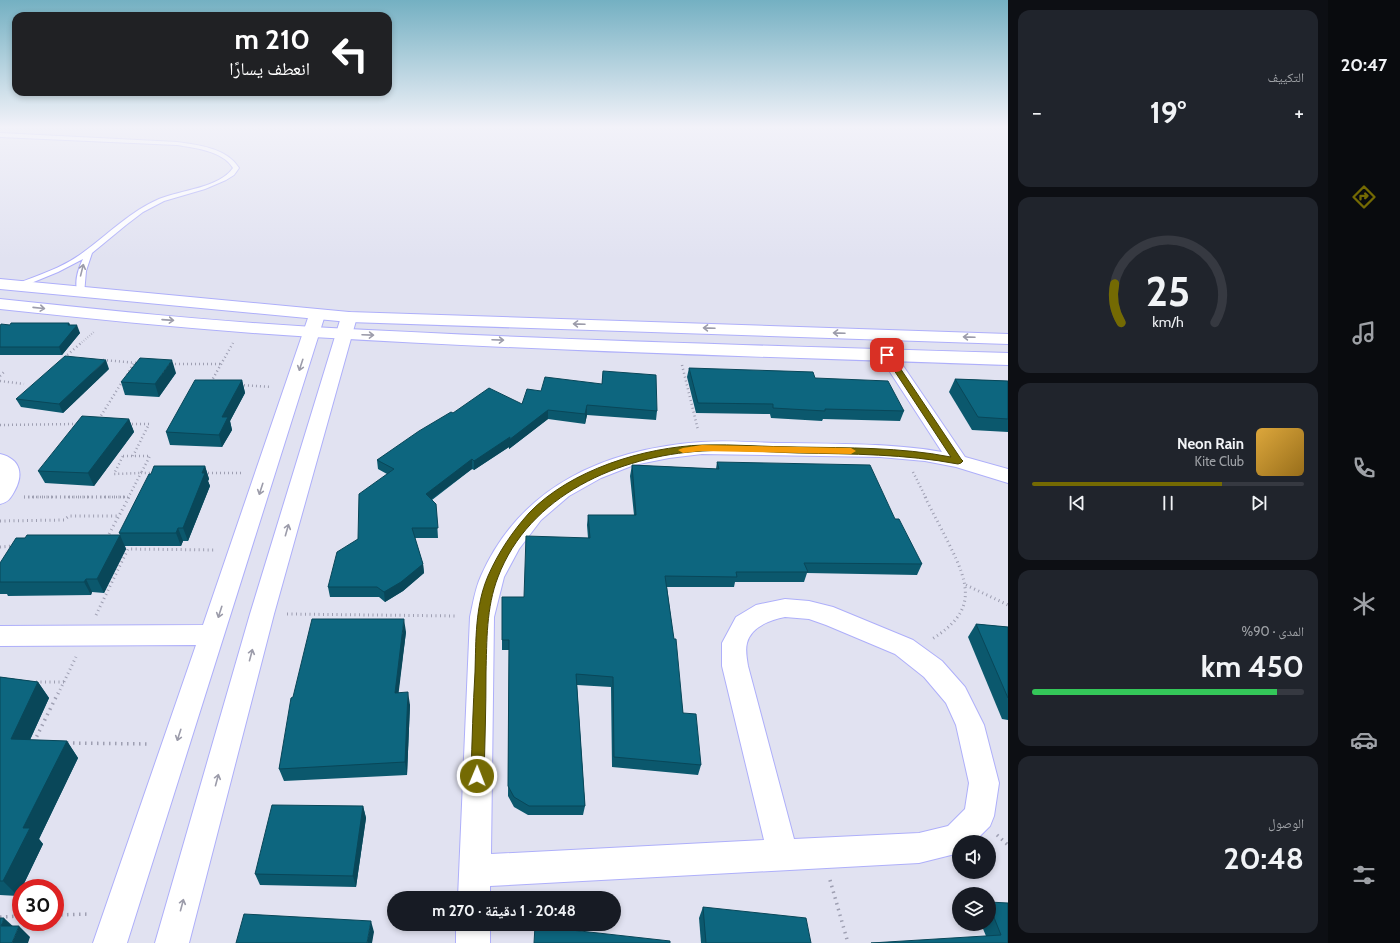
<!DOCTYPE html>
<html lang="ar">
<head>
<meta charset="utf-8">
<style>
  :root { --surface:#171b24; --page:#20242c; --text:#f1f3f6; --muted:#9ea1a6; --line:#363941; --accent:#746a03 }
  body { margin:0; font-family:Cabin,"Noto Naskh Arabic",sans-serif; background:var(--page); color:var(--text); direction:rtl; height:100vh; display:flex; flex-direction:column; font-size:15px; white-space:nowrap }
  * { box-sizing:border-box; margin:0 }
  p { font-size:13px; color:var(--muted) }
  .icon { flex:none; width:22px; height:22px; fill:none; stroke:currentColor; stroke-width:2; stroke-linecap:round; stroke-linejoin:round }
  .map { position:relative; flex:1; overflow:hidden; direction:ltr }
  .panel { display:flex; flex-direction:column; gap:10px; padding:10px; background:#0d0f14; width:320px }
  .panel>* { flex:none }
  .banner { position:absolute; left:12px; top:12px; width:380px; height:84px; border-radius:12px; box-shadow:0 2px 6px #0003; direction:rtl; background:#202124; color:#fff; overflow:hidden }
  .fabs { position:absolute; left:952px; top:835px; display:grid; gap:8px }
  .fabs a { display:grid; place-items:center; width:44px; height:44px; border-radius:50%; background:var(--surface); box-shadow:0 2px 6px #0003; font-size:20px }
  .speed { position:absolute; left:12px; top:879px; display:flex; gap:8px; font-size:20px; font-weight:700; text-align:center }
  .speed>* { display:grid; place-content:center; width:52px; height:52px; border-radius:50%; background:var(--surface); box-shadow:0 2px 6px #0003; line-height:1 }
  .speed .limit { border:6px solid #d22; background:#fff; color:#111 }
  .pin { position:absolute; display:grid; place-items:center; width:34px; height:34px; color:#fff; margin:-17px; border-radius:8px; box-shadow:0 2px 6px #0006 }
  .me { position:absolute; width:44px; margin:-22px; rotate:1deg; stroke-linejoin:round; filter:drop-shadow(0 0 3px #0008) }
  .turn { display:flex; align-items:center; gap:14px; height:84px; padding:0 16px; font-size:18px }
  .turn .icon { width:52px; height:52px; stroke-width:2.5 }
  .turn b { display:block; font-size:28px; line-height:34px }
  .big { font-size:30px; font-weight:700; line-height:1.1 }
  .panel .widget { flex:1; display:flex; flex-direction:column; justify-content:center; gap:6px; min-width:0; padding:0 14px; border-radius:12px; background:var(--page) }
  .panel .dial { align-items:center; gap:0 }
  .dial svg { height:104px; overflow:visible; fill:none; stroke:var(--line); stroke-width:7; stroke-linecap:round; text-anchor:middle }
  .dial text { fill:var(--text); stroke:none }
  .song { display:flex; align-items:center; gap:12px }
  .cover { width:48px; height:48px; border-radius:6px; background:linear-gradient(135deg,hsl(40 70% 55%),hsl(40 70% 35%)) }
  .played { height:4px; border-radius:2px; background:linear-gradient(90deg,var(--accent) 70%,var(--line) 70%) }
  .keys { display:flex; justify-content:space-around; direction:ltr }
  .heat { display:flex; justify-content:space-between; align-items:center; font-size:22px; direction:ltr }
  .charge { height:6px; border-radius:3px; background:linear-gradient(90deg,#34c759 90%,var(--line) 0) }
  .trip { position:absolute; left:387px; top:891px; width:234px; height:40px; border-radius:20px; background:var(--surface); box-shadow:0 2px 6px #0003; font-weight:700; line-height:40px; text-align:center; direction:rtl }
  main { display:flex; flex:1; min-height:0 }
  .menu { display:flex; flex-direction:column; width:72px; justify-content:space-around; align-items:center; background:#090b0e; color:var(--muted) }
  .menu .icon { width:28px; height:28px }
  .menu .active { color:var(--accent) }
  .menu b { font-size:18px; color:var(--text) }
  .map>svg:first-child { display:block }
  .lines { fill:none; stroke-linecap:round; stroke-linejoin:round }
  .lane-casing { stroke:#aeaffa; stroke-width:2 }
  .street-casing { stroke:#aeaffa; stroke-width:2 }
  .secondary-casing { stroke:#aeaffa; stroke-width:2 }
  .path-far3 { stroke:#9e9fb2; stroke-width:2; stroke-dasharray:0.5 2; stroke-linecap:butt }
  .path-far2 { stroke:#9e9fb2; stroke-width:2.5; stroke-dasharray:1 3; stroke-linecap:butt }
  .path-far1 { stroke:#9e9fb2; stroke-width:3; stroke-dasharray:1 3.5; stroke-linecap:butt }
  .path { stroke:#9e9fb2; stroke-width:3.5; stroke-dasharray:1.5 4.5; stroke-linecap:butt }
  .lane { fill:#fff; fill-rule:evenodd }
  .street { fill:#fff; fill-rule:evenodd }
  .secondary { fill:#fff; fill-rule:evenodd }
  .wall { fill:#0b586d }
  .shaded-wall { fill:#094759 }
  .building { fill:#0d667f; stroke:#094759 }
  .oneway { stroke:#9c9caa }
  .route { fill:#746a03; stroke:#4b4502 }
  .slow { fill:#f59e0b }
</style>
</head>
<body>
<main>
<nav class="menu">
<b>20:47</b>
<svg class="icon active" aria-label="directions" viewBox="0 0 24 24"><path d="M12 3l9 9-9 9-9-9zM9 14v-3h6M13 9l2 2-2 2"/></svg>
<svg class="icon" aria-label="music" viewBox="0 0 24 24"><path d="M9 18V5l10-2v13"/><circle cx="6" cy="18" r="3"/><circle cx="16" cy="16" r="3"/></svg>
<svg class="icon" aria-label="phone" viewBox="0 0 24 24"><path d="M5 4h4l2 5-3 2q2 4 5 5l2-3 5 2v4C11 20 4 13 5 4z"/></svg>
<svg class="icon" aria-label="climate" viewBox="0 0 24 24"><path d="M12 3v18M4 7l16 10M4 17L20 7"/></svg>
<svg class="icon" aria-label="car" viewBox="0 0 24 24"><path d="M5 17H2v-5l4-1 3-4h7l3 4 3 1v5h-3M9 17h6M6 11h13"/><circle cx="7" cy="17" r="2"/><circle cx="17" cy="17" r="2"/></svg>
<svg class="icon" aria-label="filters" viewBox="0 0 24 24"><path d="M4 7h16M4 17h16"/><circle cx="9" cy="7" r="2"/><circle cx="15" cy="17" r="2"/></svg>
</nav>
<section class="panel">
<div class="widget"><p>التكييف</p>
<div class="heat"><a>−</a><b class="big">19°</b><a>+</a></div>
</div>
<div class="widget dial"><svg viewBox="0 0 100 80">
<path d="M14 69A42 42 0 1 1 86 69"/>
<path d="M14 69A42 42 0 0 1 9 39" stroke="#746a03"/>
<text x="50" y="56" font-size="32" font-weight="700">25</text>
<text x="50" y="72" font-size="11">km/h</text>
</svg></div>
<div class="widget">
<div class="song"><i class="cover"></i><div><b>Neon Rain</b><p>Kite Club</p></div></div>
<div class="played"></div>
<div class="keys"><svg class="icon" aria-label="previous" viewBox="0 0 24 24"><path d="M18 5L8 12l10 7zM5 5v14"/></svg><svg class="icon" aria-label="pause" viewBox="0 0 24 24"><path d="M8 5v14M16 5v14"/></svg><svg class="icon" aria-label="next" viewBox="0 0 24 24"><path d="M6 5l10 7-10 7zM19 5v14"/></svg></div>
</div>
<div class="widget"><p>المدى · 90%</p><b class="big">450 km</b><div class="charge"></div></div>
<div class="widget"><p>الوصول</p><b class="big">20:48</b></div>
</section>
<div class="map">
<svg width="1008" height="943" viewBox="0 0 1008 943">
  <rect width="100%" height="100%" fill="#e1e2f1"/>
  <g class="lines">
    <defs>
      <path id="lane" d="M 0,133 L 177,142 C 198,145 227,148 239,168 L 234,175 L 226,180 L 205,189 L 164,201 L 143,212 L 126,225 L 92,253 L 86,271 L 84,294 L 78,294 C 74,283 78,269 83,259 L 58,272 L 19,288 L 16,288 L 16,284 C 39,275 65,267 85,251 C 108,234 131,211 159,199 C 181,190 219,188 233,168 C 223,151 195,148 177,145 L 0,137 Z"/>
      <g id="street">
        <path d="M 317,310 L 322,312 L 325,315 L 127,943 L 93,943 L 196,645 L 0,646 L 0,626 L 203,625 L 309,315 L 312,312 Z"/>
        <path d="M 349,312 L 354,314 L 357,317 L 274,614 L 189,943 L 155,943 L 250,614 L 341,317 L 344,314 Z"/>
        <path d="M 887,350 L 893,351 L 965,457 L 1008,469 L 1008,483 L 956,467 L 925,461 L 880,457 L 702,454 L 669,458 L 634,465 L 601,478 L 569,496 L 541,520 L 519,549 L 504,577 L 494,617 L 491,854 L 764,840 L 722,666 L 722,643 L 736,617 L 756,605 L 785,599 L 809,601 L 833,607 L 913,640 L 942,661 L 965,687 L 984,725 L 999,783 L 994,816 L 990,826 L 974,842 L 959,842 L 959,853 L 919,863 L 490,886 L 490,898 L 458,898 L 470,617 C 473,604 475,589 481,576 C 521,485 606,449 701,442 C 729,440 760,443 788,443 C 840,444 891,443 942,452 L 879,355 L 881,351 ZM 785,617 L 809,619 L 826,625 L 895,654 L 924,677 L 946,703 L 956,725 L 969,783 L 965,809 L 948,826 L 919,833 L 794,839 L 748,666 C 747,659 745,650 747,643 C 751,627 770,620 785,617 Z"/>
        <path d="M 0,454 C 21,459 24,475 14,492 C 10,499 8,502 0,504 Z"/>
        <rect x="456" y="924" width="34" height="19"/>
      </g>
      <g id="secondary">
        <path d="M 0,279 L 349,312 L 1008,334 L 1008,344 L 349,322 L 0,289 Z"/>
        <path d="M 0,299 C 104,310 209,321 313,327 C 545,340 776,346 1008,353 L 1008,365 C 776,357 545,351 313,337 C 209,331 104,320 0,309 Z"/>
      </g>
    </defs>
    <!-- lane casing -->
    <use href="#lane" class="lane-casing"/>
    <!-- street casing -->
    <use href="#street" class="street-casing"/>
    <!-- secondary casing -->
    <use href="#secondary" class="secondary-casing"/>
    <!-- path-far3 -->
    <path class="path-far3" d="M 80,344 L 95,331"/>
    <!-- path-far2 -->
    <g class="path-far2">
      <path d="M 68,357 L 66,356 L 81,343"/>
      <path d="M 103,360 L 138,363"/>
      <path d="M 171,364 L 220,364"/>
      <path d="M 682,365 L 698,430"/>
      <path d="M 127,375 L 134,363"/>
      <path d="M 0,376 L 5,371"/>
      <path d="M 0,381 L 24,384"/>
      <path d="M 211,382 L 233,343"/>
      <path d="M 240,385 L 271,387"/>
      <path d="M 99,419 L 122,382"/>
      <path d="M 128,424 L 149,424 L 133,456"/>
      <path d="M 0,425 L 77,424"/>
      <path d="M 123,456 L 150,456 L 141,473 L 114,474 Z"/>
      <path d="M 913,472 L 926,498"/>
      <path d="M 204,473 L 243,473"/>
      <path d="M 24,497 L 128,497"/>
      <path d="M 128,498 L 141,473 L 153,473"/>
    </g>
    <!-- path-far1 -->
    <g class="path-far1">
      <path d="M 24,497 L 128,497"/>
      <path d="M 925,497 C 933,513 941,528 949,544 C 970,586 977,611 932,639"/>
      <path d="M 0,521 L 64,520 L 69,516 L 118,516"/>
      <path d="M 107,538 L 129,497"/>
      <path d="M 0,547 L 13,546"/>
      <path d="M 966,585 L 1008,605"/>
      <path d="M 287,614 L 458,616"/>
      <path d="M 96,615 L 128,549 L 216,550"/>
      <path d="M 36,682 L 64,682"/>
      <path d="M 58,694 L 76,657"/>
    </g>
    <!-- path -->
    <g class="path">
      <path d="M 34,742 L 58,693"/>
      <path d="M 67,743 L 150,744"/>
      <path d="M 997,835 L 1008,845"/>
      <path d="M 830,880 L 848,943"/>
      <path d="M 55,915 L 90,914"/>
      <path d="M 0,917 L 21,916"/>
    </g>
    <!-- lane -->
    <use href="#lane" class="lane"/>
    <!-- street -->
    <use href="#street" class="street"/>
    <!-- secondary -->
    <use href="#secondary" class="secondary"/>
  </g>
  <!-- wall -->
  <g class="wall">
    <path d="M 69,323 L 70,325 L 80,333 L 62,355 L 0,355 L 0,326 Z"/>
    <path d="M 689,368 L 815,378 L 904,411 L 900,421 L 823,419 L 822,421 L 771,418 L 770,414 L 696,413 L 687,377 Z"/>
    <path d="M 109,369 L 63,413 L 21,407 L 16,399 Z"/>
    <path d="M 603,371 L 657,411 L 656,420 L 587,415 L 585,424 L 548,419 L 509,449 L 509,447 L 474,470 L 472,469 L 432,500 L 436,504 L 438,538 L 415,538 L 423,564 L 424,573 L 403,591 L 385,602 L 379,597 L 330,597 L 328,587 L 358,539 L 387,474 L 378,469 L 377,460 L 453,413 L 522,404 L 541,391 L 602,384 Z"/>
    <path d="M 176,373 L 159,397 L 125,395 L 121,382 Z"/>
    <path d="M 955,379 L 1008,381 L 1008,432 L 972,430 L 949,392 Z"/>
    <path d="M 242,380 L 245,393 L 230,421 L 232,430 L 222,447 L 170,445 L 166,432 Z"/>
    <path d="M 129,419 L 134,432 L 94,486 L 45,483 L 38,471 Z"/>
    <path d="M 717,462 L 895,519 L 922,564 L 917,575 L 807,573 L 804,582 L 735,582 L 734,587 L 667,587 L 683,713 L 701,765 L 698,775 L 612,767 L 611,687 L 577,685 L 585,806 L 583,815 L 528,815 L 514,807 L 508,796 L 509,650 L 502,650 L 502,597 L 524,597 L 588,538 L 587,525 L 588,515 L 634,515 L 630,476 L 632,465 L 716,469 Z"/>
    <path d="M 205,466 L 209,479 L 208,481 L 210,486 L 188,541 L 183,541 L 181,546 L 125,546 L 126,549 L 104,593 L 92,592 L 91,595 L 8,596 L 7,594 L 0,594 L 0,563 L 120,535 L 119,533 Z"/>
    <path d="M 976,624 L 1008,627 L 1008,720 L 1002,719 L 968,637 Z"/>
    <path d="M 406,632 L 398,693 L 410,705 L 407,775 L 284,781 L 279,769 L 293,697 Z"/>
    <path d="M 0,677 L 38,682 L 49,698 L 30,740 L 67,741 L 78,758 L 39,839 L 43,844 L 18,896 L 0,895 Z"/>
    <path d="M 363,806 L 366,818 L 356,887 L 260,885 L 255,874 Z"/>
    <path d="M 989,902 L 1008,943 L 986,936 L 981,924 L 989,924 Z"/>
    <path d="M 703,907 L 811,943 L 701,943 L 699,918 Z"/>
  </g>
  <!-- shaded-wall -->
  <g class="shaded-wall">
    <path d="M 69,323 L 72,330 L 77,325 L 80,333 L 62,355 L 59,347 L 68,325 Z"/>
    <path d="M 106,360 L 109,369 L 63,413 L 59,404 Z"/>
    <path d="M 172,360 L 176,373 L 159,397 L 155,384 Z"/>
    <path d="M 242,380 L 245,393 L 230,421 L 232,430 L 222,447 L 219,435 L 222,417 Z"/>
    <path d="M 587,405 L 587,415 L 585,424 L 585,414 Z"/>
    <path d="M 548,410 L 548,419 L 509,449 L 509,447 L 474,470 L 474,461 L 510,437 Z"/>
    <path d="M 129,419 L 134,432 L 94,486 L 88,473 Z"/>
    <path d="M 472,459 L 472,469 L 426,503 L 426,494 Z"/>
    <path d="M 205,466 L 209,479 L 208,481 L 210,486 L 188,541 L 183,528 Z"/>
    <path d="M 178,528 L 183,541 L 181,546 L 176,533 Z"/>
    <path d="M 120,535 L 126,549 L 104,593 L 97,579 Z"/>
    <path d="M 423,564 L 424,573 L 403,591 L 385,602 L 384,592 Z"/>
    <path d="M 86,579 L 92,592 L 91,595 L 84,582 Z"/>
    <path d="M 404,619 L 406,632 L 397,706 L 395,693 Z"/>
    <path d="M 38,682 L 49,698 L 23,755 L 11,739 Z"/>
    <path d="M 408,692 L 410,705 L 407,775 L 405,762 Z"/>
    <path d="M 67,741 L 78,758 L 39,839 L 43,844 L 18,896 L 3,881 L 23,828 Z"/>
    <path d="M 363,806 L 366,818 L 356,887 L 353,876 Z"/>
    <path d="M 4,918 L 16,929 L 1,926 Z"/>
    <path d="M 371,921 L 374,932 L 372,943 L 367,943 Z"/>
    <path d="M 19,926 L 30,937 L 28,943 L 12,943 Z"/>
  </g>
  <!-- building -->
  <g class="building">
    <path d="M 11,323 L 69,323 L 68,325 L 77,325 L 59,347 L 0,347 L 0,326 L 1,324 L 10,325 Z"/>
    <path d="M 65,356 L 106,360 L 59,404 L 16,399 Z"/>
    <path d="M 140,358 L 172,360 L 155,384 L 121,382 Z"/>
    <path d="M 689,368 L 813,372 L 815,378 L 888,381 L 904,411 L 825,409 L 825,411 L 773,408 L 773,404 L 698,403 Z"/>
    <path d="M 603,371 L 656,375 L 657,411 L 587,405 L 585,414 L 548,410 L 509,440 L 510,437 L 474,461 L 472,459 L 426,494 L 436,504 L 438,528 L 412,528 L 423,564 L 401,582 L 384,592 L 377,587 L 328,587 L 337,552 L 358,539 L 359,494 L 394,469 L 377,460 L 419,431 L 451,412 L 453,413 L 489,388 L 522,404 L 527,389 L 541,391 L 545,377 L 602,384 Z"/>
    <path d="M 955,379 L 1008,381 L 1008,419 L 978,417 Z"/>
    <path d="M 195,380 L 242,380 L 222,417 L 228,417 L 219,435 L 166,432 Z"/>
    <path d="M 82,416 L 129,419 L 88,473 L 38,471 Z"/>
    <path d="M 717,462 L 870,465 L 895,519 L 899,519 L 922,564 L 804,563 L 808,572 L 736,572 L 737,577 L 665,576 L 674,639 L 676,639 L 683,713 L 696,714 L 701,765 L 614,757 L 613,677 L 576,674 L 585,806 L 529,806 L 514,797 L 508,786 L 509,640 L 502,640 L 502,597 L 524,597 L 526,536 L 590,538 L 588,515 L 636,515 L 632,465 L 719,469 Z"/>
    <path d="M 154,466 L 205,466 L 202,473 L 205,473 L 183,528 L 178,528 L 176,533 L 119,533 L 149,474 L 151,474 Z"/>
    <path d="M 27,535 L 120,535 L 97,579 L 86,579 L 84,582 L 0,582 L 0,563 L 16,538 L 25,538 Z"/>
    <path d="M 312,619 L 404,619 L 395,693 L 408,692 L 405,762 L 279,769 L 291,698 L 293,697 Z"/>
    <path d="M 976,624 L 1008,627 L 1008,698 Z"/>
    <path d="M 0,677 L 38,682 L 11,739 L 67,741 L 23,828 L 30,828 L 3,881 L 0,881 Z"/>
    <path d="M 272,805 L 363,806 L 353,876 L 255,874 Z"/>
    <path d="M 989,902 L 1008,903 L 1008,943 L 871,943 L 1001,935 L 989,905 Z"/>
    <path d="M 703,907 L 806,918 L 811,943 L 706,943 Z"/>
    <path d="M 244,914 L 371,921 L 367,943 L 236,943 Z"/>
    <path d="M 0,918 L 4,918 L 1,926 L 19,926 L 12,943 L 0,943 Z"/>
    <path d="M 535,926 L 670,941 L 670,943 L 534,943 Z"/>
  </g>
  <!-- one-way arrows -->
  <defs><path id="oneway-shaft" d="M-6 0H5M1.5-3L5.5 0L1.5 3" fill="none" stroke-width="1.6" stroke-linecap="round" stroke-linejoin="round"/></defs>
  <g class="oneway">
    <use href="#oneway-shaft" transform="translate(82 270) rotate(-76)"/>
    <use href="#oneway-shaft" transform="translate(39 308) rotate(6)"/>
    <use href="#oneway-shaft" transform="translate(168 320) rotate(4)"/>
    <use href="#oneway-shaft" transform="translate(579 324) rotate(-178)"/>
    <use href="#oneway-shaft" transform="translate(709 328) rotate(-178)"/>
    <use href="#oneway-shaft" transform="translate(839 333) rotate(-178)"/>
    <use href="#oneway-shaft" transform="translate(368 335) rotate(2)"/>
    <use href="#oneway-shaft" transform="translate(969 337) rotate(-178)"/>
    <use href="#oneway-shaft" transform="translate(498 340) rotate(2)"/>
    <use href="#oneway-shaft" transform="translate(301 365) rotate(108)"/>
    <use href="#oneway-shaft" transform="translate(261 489) rotate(108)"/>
    <use href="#oneway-shaft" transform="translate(287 530) rotate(-74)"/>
    <use href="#oneway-shaft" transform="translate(220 612) rotate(108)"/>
    <use href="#oneway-shaft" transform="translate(251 655) rotate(-75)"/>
    <use href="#oneway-shaft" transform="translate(179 735) rotate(108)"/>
    <use href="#oneway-shaft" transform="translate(217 780) rotate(-75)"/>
    <use href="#oneway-shaft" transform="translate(182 905) rotate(-75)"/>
  </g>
  <!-- sky -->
  <linearGradient id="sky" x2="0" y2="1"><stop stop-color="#74b0c2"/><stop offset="0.49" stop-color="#f2f2f9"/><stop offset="1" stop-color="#f2f2f9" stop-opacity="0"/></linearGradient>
  <rect width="1008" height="259" fill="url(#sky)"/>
  <!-- route -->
  <path class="route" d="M 885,353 L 890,353 L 961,459 L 963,461 L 961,463 L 958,464 C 905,454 852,454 798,453 C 766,452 733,449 702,451 C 619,456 529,495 498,577 C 486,608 487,641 486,672 C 486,707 485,741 484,776 L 482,780 L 477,782 L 473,780 L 471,776 C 472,741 473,706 475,672 C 476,640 475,606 488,576 C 498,553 512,532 529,513 C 570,470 644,447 703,445 C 734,444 766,447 797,447 C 848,448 900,447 951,457 L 884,355 Z"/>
  <!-- slow -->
  <path class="slow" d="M 702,445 L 851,448 L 856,451 L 851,454 L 702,451 L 683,453 L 678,450 L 683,448 Z"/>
</svg>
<div class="fabs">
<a><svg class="icon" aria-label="sound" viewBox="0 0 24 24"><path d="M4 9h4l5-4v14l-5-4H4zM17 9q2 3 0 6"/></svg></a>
<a><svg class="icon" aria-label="layers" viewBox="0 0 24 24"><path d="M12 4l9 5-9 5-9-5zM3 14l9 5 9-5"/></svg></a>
</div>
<div class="speed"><div class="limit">30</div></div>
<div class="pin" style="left:887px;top:355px;background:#d93025"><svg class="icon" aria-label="arrive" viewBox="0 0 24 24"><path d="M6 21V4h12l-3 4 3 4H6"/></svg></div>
<svg class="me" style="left:477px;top:776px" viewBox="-20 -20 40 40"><circle r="17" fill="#746a03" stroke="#fff" stroke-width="3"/><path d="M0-11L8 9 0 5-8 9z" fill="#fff"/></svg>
<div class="trip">20:48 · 1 دقيقة · 270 m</div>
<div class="banner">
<div class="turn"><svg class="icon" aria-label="left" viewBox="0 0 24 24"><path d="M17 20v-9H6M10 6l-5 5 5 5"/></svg><div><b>210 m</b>انعطف يسارًا</div></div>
</div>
</div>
</main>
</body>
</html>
